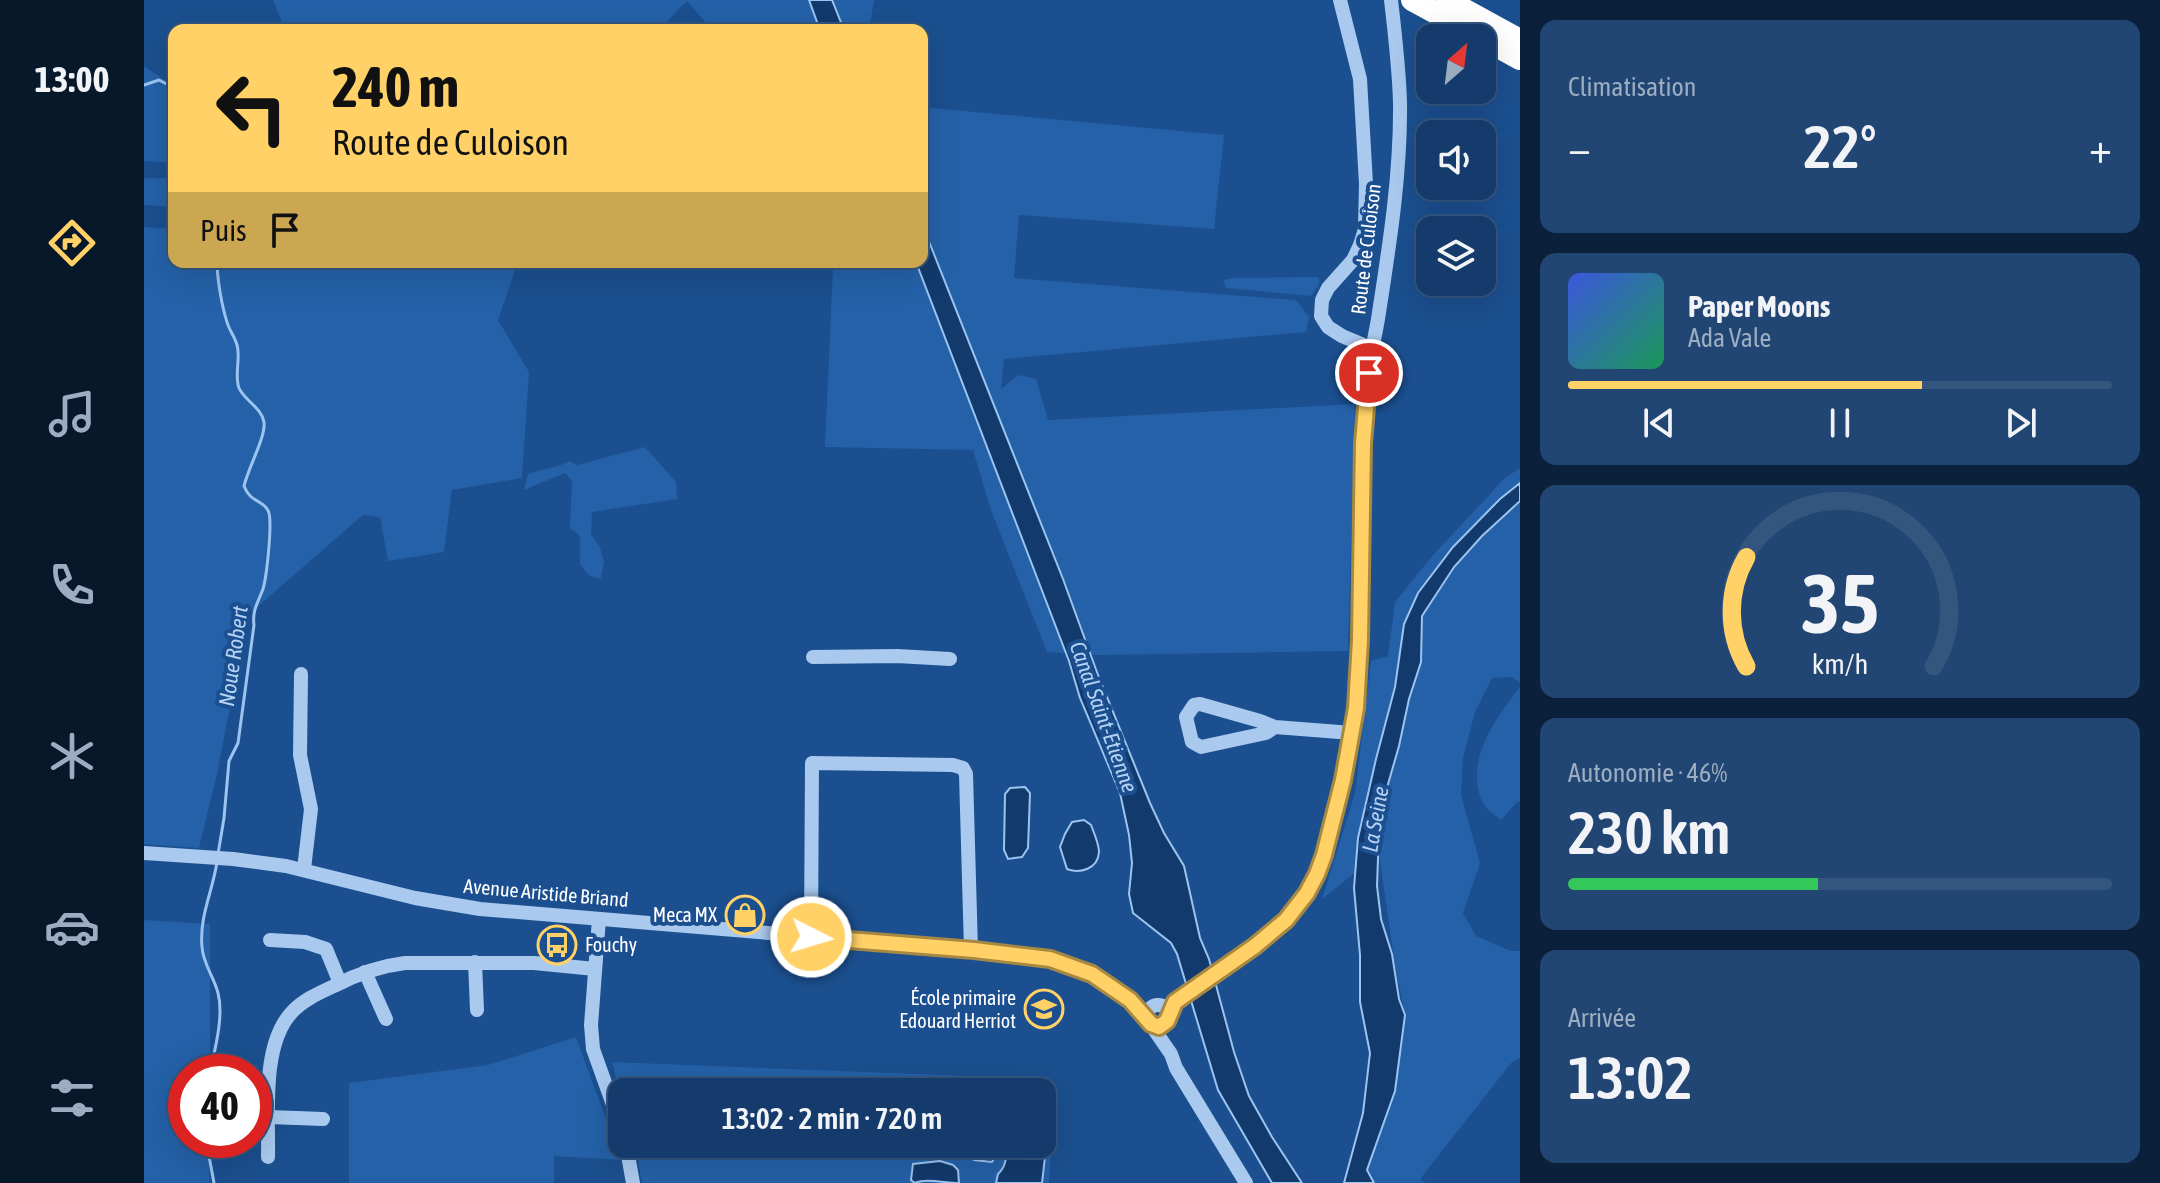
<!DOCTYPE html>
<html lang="fr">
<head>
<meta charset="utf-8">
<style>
  :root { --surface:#143b6b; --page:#214673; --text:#f1f3f6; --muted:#9dadc1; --line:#33557e; --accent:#ffd166 }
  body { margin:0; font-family:"Asap Condensed",sans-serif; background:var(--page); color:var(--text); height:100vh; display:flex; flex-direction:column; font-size:30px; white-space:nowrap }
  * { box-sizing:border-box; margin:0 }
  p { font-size:26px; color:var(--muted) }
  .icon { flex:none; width:44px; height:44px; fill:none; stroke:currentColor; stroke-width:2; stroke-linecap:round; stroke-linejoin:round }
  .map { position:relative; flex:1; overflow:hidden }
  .details { display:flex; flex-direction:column; gap:20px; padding:20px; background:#0b203b; width:640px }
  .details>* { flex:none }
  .top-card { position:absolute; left:24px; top:24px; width:760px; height:244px; border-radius:16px; box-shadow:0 8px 32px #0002,0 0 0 2px var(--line); background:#ffd166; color:#111; overflow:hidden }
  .needle { width:52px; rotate:28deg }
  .tools { position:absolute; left:1272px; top:24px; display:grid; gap:16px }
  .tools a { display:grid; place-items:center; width:80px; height:80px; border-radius:16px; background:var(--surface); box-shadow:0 8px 32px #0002,0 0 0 2px var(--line); font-size:40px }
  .speed { position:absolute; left:24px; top:1054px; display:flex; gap:16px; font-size:40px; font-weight:700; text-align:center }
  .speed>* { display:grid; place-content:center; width:104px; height:104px; border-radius:50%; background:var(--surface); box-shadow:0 8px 32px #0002,0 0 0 2px var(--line); line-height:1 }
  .speed .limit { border:12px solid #d22; background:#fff; color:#111 }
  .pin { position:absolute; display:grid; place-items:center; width:68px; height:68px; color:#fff; margin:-34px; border:4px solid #fff; border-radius:50%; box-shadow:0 2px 8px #0007 }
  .me { position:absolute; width:88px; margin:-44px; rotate:95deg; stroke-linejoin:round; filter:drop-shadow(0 0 6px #0008) }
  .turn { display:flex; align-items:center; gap:28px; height:168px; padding:0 32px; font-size:36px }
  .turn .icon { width:104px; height:104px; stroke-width:2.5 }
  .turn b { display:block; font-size:56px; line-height:68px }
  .then { display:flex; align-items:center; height:76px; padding:0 32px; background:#0003; gap:16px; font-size:30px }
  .big { font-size:60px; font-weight:600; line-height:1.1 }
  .details .widget { flex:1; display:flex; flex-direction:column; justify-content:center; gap:12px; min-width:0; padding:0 28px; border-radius:16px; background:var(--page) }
  .details .dial { align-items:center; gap:0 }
  .dial svg { height:208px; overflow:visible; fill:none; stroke:var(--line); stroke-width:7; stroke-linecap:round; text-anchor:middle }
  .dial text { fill:var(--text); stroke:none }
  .song { display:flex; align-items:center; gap:24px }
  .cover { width:96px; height:96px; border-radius:12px; background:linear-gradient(135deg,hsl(230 70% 55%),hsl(150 70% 35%)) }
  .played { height:8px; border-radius:4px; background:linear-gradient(90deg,var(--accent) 65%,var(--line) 65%) }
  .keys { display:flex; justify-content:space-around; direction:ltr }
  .heat { display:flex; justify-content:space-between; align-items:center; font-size:44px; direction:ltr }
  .charge { height:12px; border-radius:6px; background:linear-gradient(90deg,#34c759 46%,var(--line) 0) }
  .trip { position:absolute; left:464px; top:1078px; width:448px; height:80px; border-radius:16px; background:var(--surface); box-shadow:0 8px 32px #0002,0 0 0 2px var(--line); font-weight:600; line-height:80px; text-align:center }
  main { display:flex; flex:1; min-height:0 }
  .tab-bar { display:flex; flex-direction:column; width:144px; justify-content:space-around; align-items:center; background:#08182b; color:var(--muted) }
  .tab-bar .icon { width:56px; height:56px }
  .tab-bar .active { color:var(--accent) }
  .tab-bar b { font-size:36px; color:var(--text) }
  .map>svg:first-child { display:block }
  .green { fill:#2461a8 }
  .water { fill:#123a6d; stroke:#9cc4f0; stroke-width:2 }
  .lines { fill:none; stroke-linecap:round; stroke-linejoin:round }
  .stream { stroke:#9cc4f0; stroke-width:3 }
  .minor { stroke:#a9c9ee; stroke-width:14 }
  .highway { stroke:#fff; stroke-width:22 }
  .route-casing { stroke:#a68842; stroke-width:20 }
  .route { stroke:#ffd166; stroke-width:14 }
  .labels { text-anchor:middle; stroke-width:8; stroke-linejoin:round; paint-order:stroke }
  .street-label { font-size:20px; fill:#fff; stroke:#1b4f8f }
  .poi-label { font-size:20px; fill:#fff; stroke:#1b4f8f; text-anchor:end }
  .water-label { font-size:22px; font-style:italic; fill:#b5d3f5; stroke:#1b4f8f }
</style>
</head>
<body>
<main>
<nav class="tab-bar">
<b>13:00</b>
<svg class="icon active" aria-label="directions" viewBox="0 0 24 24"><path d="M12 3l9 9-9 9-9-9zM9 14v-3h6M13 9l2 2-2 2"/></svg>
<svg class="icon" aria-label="music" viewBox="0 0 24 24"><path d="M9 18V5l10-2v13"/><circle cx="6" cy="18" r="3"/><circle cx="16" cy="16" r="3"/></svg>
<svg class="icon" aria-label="phone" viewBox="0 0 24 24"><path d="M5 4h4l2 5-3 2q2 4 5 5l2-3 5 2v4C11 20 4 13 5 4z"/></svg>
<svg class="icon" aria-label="climate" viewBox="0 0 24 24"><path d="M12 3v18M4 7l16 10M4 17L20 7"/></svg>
<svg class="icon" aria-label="car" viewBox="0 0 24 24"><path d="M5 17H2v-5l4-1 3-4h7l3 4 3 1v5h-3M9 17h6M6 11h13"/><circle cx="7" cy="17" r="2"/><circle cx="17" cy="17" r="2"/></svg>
<svg class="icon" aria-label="filters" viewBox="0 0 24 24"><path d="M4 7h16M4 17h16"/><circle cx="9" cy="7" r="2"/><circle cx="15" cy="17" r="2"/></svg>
</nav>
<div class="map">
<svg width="1376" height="1183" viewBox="0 0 1376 1183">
  <rect width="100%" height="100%" fill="#1b4f8f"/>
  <!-- green -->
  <g class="green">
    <path d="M 129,0 L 730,0 L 725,30 L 562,30 L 562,23 L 543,1 L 515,30 L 141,30 Z"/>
    <path d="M 0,66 L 30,86 L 30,163 L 0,161 Z"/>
    <path d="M 778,107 L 1080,135 L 1070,229 L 875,215 L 870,278 L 1152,300 L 1165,317 L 1162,332 L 860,359 L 857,389 L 874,375 L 892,379 L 904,420 L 1211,404 L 1204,651 L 954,655 L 903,652 L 847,510 L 829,450 L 681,447 L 689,268 L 679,266 L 680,262 L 778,262 Z"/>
    <path d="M 0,178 L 30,178 L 30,207 L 0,205 Z"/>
    <path d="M 0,227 L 30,229 L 30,262 L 220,262 L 223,264 L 226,262 L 374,262 L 354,320 L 385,372 L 378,478 L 308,490 L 300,552 L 244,561 L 236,517 L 219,515 L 104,615 L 73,774 L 55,848 L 0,844 Z"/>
    <path d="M 1173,277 L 1176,280 L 1173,288 L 1167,296 L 1082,288 L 1079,280 L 1089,278 Z"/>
    <path d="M 501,447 L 532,482 L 533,499 L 448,512 L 447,534 L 456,548 L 460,561 L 457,579 L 446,576 L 436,565 L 436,536 L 426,528 L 428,481 L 421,473 L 380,490 L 384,474 C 397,469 416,467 426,461 L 433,465 Z"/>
    <path d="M 1376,468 L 1376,683 L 1368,677 L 1348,678 L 1331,712 L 1319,758 L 1317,795 L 1336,863 L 1319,913 L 1332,936 L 1367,951 L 1376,951 L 1376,1058 L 1367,1063 L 1276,1179 L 1281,1183 L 1230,1183 L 1223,1170 L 1251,1091 L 1261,1015 L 1251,966 L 1235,854 L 1178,899 L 1211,793 L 1227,661 L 1244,656 L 1251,602 L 1289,555 L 1361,478 Z"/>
    <path d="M 1376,687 L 1376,801 L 1373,802 L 1357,820 C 1351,815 1342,810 1339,803 C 1319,762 1352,718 1376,687 Z"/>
    <path d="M 0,920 L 66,924 L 66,1072 L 42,1072 L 42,1140 L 66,1140 L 65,1183 L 0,1183 Z"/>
    <path d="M 432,1037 L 477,1160 L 410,1156 L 410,1183 L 205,1183 L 205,1083 L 344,1065 Z"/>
    <path d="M 468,1062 L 824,1076 L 822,1092 L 478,1092 L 478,1103 Z"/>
    <path d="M 898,1124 L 909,1125 L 905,1183 L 498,1183 L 491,1144 L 898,1144 Z"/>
  </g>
  <!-- water -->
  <g class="water">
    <path d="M 665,0 L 688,0 L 700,30 L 676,30 Z"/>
    <path d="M 778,224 L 919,579 L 954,675 L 1006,803 L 1020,833 L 1040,866 L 1056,938 L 1065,959 L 1090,1052 L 1105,1096 L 1128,1137 L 1158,1183 L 1128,1183 L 1074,1090 L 1033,954 L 1027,943 L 989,913 L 985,894 L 988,863 L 985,835 L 976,793 L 936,698 L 925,661 L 772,262 L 778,262 Z"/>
    <path d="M 1376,483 L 1376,501 L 1338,536 L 1310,567 L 1278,616 L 1277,662 L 1265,699 L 1255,746 L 1240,798 L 1235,831 L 1233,886 L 1237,919 L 1248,954 L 1255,999 L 1261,1015 L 1251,1091 L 1223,1170 L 1230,1183 L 1200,1183 L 1219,1113 L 1226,1053 L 1216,1002 L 1216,955 L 1210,888 L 1214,838 L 1232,759 L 1251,687 L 1260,624 L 1274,593 L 1309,547 L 1356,499 Z"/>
    <path d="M 881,787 L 886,793 L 884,848 L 878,857 L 864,859 L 860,850 L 861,794 L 866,788 Z"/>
    <path d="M 940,820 L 947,825 C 950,833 955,844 955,852 C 954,869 936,874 923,869 L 916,847 L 921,834 L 928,822 Z"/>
    <path d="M 898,1132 L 903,1136 L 903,1139 L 898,1183 L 852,1183 L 854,1174 C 863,1166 862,1156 863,1144 L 898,1144 Z"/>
    <path d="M 825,1144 L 850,1144 L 847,1151 L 850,1158 L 848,1162 L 830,1160 L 826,1157 Z"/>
    <path d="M 796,1161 L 809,1165 L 814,1170 L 815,1183 C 801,1183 782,1178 771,1183 L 767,1180 L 769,1164 Z"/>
  </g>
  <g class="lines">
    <!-- stream -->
    <g class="stream">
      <path d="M 0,85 L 15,80 L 30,88"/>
      <path d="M 73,262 C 73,278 78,307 83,322 C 85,330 91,337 93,345 C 97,358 90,374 95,388 C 100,400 118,408 120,422 C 122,437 104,468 100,486 C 106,503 121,500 125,513 C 128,526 123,575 119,589 C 114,602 108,611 110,625 L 94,743 L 85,761 L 80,818 L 74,854"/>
      <path d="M 66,1072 C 71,1049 80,1016 74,993 C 70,977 59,964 58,947 C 55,917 69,890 73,862"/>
      <path d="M 62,1140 L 70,1183"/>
    </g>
    <!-- minor -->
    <g class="minor">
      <path d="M 1196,0 L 1216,79 L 1222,184 L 1221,229 L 1216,245 L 1209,260 L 1184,288 L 1178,300 L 1177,316 L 1184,327 L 1198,336 L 1229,349"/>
      <path d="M 669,657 L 753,656 L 806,659"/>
      <path d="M 157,674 L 156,755 L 167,809 L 160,869"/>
      <path d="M 1131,727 L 1122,733 L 1057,747 L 1048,742 L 1042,717 L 1050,705 L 1056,704 L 1116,721 L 1131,727 L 1208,733"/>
      <path d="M 0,853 L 89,859 L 142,866 L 271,898 L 336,909 L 830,950 C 906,958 947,961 1003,1018"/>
      <path d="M 455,919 L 447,1025 L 449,1049 L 478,1130"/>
      <path d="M 667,937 L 668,763 L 809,765 L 819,768 L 822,774 L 827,950"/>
      <path d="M 126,940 L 161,942 L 182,949 L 196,983"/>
      <path d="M 331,962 L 333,1010"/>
      <path d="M 221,972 L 242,1019"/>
      <circle cx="1014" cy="1016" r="11"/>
      <path d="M 1020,1007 L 1031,1002 C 1082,963 1144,936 1173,875 C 1186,848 1191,816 1197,787 C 1203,760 1210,732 1212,704 C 1222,600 1211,494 1222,390 C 1224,366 1230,342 1234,319 C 1245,248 1257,174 1256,102 C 1255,68 1251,34 1247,0"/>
      <path d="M 1005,1022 L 1027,1054 L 1032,1068 L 1102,1183"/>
      <path d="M 125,1117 L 179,1119"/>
      <path d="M 482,1144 L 489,1183"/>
      <path d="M 124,1157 C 125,1114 117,1045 148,1012 C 159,1000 175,993 190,986 C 213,974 236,966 261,963 L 390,963 L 451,969"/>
    </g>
    <!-- highway -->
    <g class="highway">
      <path d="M 1268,0 L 1338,38"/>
      <path d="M 1303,0 L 1376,40"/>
      <path d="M 1338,38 L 1376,59"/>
    </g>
  </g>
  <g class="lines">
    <defs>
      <path id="route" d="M 667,937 L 830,950 L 906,959 L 948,974 L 986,1000 L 1007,1024 L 1015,1027 L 1023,1021 L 1031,1002 L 1111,946 L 1142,920 L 1163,893 L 1173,874 L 1180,855 L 1199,780 L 1212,708 L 1216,640 L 1219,443 L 1225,373"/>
    </defs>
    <!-- route casing -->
    <use href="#route" class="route-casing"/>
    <!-- route -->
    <use href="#route" class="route"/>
  </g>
  <!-- icons -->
  <defs>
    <symbol id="shop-ring" viewBox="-11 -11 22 22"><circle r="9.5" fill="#1b4f8f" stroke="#ffd166" stroke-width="1.5"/><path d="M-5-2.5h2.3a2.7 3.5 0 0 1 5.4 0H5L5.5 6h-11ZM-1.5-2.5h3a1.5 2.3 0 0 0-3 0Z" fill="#ffd166"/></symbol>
    <symbol id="bus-ring" viewBox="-11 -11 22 22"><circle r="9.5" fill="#1b4f8f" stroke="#ffd166" stroke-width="1.5"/><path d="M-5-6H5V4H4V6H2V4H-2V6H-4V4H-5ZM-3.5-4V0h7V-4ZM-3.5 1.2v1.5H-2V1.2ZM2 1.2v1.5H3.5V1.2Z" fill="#ffd166"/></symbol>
    <symbol id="school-ring" viewBox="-11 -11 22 22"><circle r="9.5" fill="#1b4f8f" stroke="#ffd166" stroke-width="1.5"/><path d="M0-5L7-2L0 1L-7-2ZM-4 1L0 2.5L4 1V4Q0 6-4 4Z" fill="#ffd166"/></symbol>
  </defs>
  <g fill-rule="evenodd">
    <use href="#shop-ring" x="579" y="893" width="44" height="44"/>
    <use href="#bus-ring" x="391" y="923" width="44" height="44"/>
    <use href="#school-ring" x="878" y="987" width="44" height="44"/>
  </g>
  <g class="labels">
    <!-- street labels -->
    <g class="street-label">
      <text transform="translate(1222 249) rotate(-83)" y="7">Route de Culoison</text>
      <text transform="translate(402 893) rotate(5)" y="7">Avenue Aristide Briand</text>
    </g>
    <!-- poi labels -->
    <g class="poi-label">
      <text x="573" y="922">Meca MX</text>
      <text x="441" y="952" text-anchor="start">Fouchy</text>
      <text x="872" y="1005">École primaire<tspan x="872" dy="23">Edouard Herriot</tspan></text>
    </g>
    <!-- water labels -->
    <g class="water-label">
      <text transform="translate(89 656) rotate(-82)" y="8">Noue Robert</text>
      <text transform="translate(960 717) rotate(70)" y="8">Canal Saint-Etienne</text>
      <text transform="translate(1231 819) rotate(-80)" y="8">La Seine</text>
    </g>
  </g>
</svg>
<div class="tools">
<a><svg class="needle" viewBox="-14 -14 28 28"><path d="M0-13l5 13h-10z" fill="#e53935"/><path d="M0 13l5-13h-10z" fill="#9dadc1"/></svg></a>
<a><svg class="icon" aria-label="sound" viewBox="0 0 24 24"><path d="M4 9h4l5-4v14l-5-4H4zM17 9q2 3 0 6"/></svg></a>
<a><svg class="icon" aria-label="layers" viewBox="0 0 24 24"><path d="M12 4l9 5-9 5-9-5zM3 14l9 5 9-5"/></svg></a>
</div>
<div class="speed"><div class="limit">40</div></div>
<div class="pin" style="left:1225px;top:373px;background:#d93025"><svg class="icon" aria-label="arrive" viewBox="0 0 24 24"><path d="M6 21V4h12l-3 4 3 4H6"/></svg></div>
<svg class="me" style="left:667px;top:937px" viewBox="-20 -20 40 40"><circle r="17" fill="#ffd166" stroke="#fff" stroke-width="3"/><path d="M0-11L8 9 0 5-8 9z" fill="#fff"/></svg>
<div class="trip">13:02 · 2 min · 720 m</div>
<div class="top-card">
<div class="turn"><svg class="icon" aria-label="left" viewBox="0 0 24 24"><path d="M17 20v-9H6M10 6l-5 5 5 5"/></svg><div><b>240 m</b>Route de Culoison</div></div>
<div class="then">Puis<svg class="icon" aria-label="arrive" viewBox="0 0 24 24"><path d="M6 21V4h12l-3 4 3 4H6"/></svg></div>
</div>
</div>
<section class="details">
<div class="widget"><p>Climatisation</p>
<div class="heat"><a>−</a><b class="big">22°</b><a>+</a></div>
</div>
<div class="widget">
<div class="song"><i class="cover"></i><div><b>Paper Moons</b><p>Ada Vale</p></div></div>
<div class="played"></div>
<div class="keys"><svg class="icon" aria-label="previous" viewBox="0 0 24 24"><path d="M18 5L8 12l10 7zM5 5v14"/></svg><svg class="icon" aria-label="pause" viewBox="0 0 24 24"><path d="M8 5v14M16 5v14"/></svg><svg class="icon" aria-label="next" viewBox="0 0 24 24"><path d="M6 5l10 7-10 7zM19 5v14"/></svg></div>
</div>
<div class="widget dial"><svg viewBox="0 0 100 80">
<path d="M14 69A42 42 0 1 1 86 69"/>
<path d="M14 69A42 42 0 0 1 14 27" stroke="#ffd166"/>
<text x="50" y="56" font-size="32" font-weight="700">35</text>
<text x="50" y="72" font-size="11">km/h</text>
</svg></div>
<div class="widget"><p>Autonomie · 46%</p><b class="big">230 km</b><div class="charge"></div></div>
<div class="widget"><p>Arrivée</p><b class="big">13:02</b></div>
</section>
</main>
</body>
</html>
